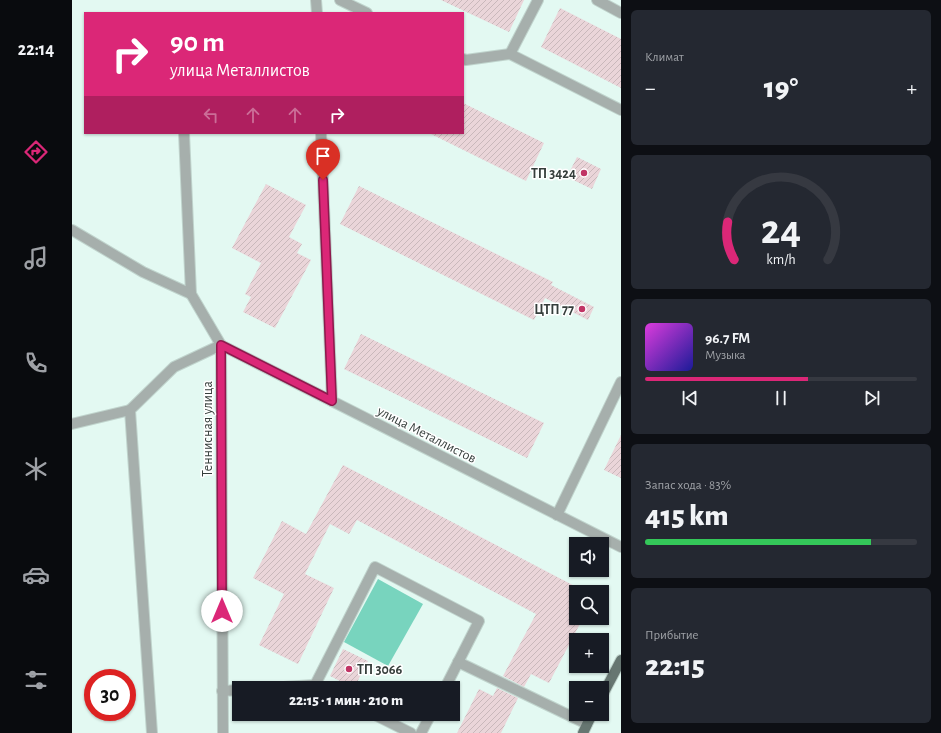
<!DOCTYPE html>
<html lang="ru">
<head>
<meta charset="utf-8">
<style>
  :root { --surface:#171b24; --page:#242831; --text:#f1f3f6; --muted:#9ea1a6; --line:#363941; --accent:#db2777 }
  body { margin:0; font-family:"Alegreya Sans",sans-serif; background:var(--page); color:var(--text); height:100vh; display:flex; flex-direction:column; font-size:15px; white-space:nowrap }
  * { box-sizing:border-box; margin:0 }
  p { font-size:13px; color:var(--muted) }
  .icon { flex:none; width:22px; height:22px; fill:none; stroke:currentColor; stroke-width:2; stroke-linecap:round; stroke-linejoin:round }
  .map { position:relative; flex:1; overflow:hidden }
  .sheet { display:flex; flex-direction:column; gap:10px; padding:10px; background:#0d0f14; width:320px }
  .sheet>* { flex:none }
  .top-card { position:absolute; left:12px; top:12px; width:380px; height:122px; border-radius:0px; box-shadow:0 1px 3px #0004; background:#db2777; color:#fff; overflow:hidden }
  .controls { position:absolute; left:497px; top:537px; display:grid; gap:8px }
  .controls a { display:grid; place-items:center; width:40px; height:40px; border-radius:0px; background:var(--surface); box-shadow:0 1px 3px #0004; font-size:20px }
  .speed { position:absolute; left:12px; top:669px; display:flex; gap:8px; font-size:20px; font-weight:700; text-align:center }
  .speed>* { display:grid; place-content:center; width:52px; height:52px; border-radius:50%; background:var(--surface); box-shadow:0 1px 3px #0004; line-height:1 }
  .speed .limit { border:6px solid #d22; background:#fff; color:#111 }
  .pin { position:absolute; display:grid; place-items:center; width:34px; height:34px; color:#fff; margin:-41px -17px; border-radius:50% 50% 50% 0; rotate:-45deg; box-shadow:0 0 4px #0007 }
  .pin .icon { rotate:45deg }
  .me { position:absolute; width:44px; margin:-22px; rotate:0deg; stroke-linejoin:round; filter:drop-shadow(0 0 3px #0008) }
  .turn { display:flex; align-items:center; gap:14px; height:84px; padding:0 20px; font-size:18px }
  .turn .icon { width:52px; height:52px; stroke-width:2.5 }
  .turn b { display:block; font-size:28px; line-height:34px }
  .lanes { display:flex; align-items:center; height:38px; padding:0 20px; background:#0003; justify-content:center; gap:20px; direction:ltr }
  .lanes .off { opacity:.35 }
  .big { font-size:30px; font-weight:800; line-height:1.1 }
  .sheet .card { flex:1; display:flex; flex-direction:column; justify-content:center; gap:6px; min-width:0; padding:0 14px; border-radius:6px; background:var(--page) }
  .sheet .dial { align-items:center; gap:0 }
  .dial svg { height:104px; overflow:visible; fill:none; stroke:var(--line); stroke-width:7; stroke-linecap:round; text-anchor:middle }
  .dial text { fill:var(--text); stroke:none }
  .song { display:flex; align-items:center; gap:12px }
  .cover { width:48px; height:48px; border-radius:6px; background:linear-gradient(135deg,hsl(300 70% 55%),hsl(240 70% 35%)) }
  .played { height:4px; border-radius:2px; background:linear-gradient(90deg,var(--accent) 60%,var(--line) 60%) }
  .keys { display:flex; justify-content:space-around; direction:ltr }
  .heat { display:flex; justify-content:space-between; align-items:center; font-size:22px; direction:ltr }
  .charge { height:6px; border-radius:3px; background:linear-gradient(90deg,#34c759 83%,var(--line) 0) }
  .trip { position:absolute; left:160px; top:681px; width:228px; height:40px; border-radius:0px; background:var(--surface); box-shadow:0 1px 3px #0004; font-weight:800; line-height:40px; text-align:center }
  main { display:flex; flex:1; min-height:0 }
  .dock { display:flex; flex-direction:column; width:72px; justify-content:space-around; align-items:center; background:#090b0e; color:var(--muted) }
  .dock .icon { width:28px; height:28px }
  .dock .current { color:var(--accent) }
  .dock b { font-size:18px; color:var(--text) }
  .map>svg:first-child { display:block }
  .garden { fill:#78d4be }
  .building { fill:url(#building-hatch) }
  .lines { fill:none; stroke-linecap:round; stroke-linejoin:round }
  .minor-casing { stroke:#c0d4cd; stroke-width:12 }
  .major-casing { stroke:#c0d4cd; stroke-width:12 }
  .minor { stroke:#a6afac; stroke-width:10 }
  .major { stroke:#667671; stroke-width:10 }
  .route-casing { stroke:#8e194d; stroke-width:10 }
  .route { stroke:#db2777; stroke-width:7 }
  .poi-dot { fill:#c13465; stroke:#fff; stroke-width:1.5 }
  .labels { text-anchor:middle; stroke-width:3; stroke-linejoin:round; paint-order:stroke }
  .poi-label { font-size:14px; font-weight:bold; fill:#353e3b; stroke:#fff; text-anchor:end }
  .street-label { font-size:14px; fill:#353e3b; stroke:#fff }
</style>
</head>
<body>
<main>
<nav class="dock">
<b>22:14</b>
<svg class="icon current" aria-label="directions" viewBox="0 0 24 24"><path d="M12 3l9 9-9 9-9-9zM9 14v-3h6M13 9l2 2-2 2"/></svg>
<svg class="icon" aria-label="music" viewBox="0 0 24 24"><path d="M9 18V5l10-2v13"/><circle cx="6" cy="18" r="3"/><circle cx="16" cy="16" r="3"/></svg>
<svg class="icon" aria-label="phone" viewBox="0 0 24 24"><path d="M5 4h4l2 5-3 2q2 4 5 5l2-3 5 2v4C11 20 4 13 5 4z"/></svg>
<svg class="icon" aria-label="climate" viewBox="0 0 24 24"><path d="M12 3v18M4 7l16 10M4 17L20 7"/></svg>
<svg class="icon" aria-label="car" viewBox="0 0 24 24"><path d="M5 17H2v-5l4-1 3-4h7l3 4 3 1v5h-3M9 17h6M6 11h13"/><circle cx="7" cy="17" r="2"/><circle cx="17" cy="17" r="2"/></svg>
<svg class="icon" aria-label="filters" viewBox="0 0 24 24"><path d="M4 7h16M4 17h16"/><circle cx="9" cy="7" r="2"/><circle cx="15" cy="17" r="2"/></svg>
</nav>
<div class="map">
<svg width="549" height="733" viewBox="0 0 549 733">
  <defs>
    <pattern id="building-hatch" width="6" height="6" patternUnits="userSpaceOnUse"><rect width="6" height="6" fill="#ead5d9"/><path d="M-1 1l2-2M0 6l6-6M5 7l2-2" fill="none" stroke="#c9b8bb"/></pattern>
  </defs>
  <rect width="100%" height="100%" fill="#e3f9f2"/>
  <!-- garden -->
  <path class="garden" d="M 306,579 L 351,604 L 316,666 L 272,642 Z"/>
  <!-- building -->
  <g class="building">
    <path d="M 369,0 L 452,0 L 437,32 Z"/>
    <path d="M 488,8 L 549,39 L 549,88 L 469,47 Z"/>
    <path d="M 391,103 L 472,143 L 454,181 L 357,133 L 391,133 Z"/>
    <path d="M 505,157 L 529,169 L 520,189 L 495,177 Z"/>
    <path d="M 194,184 L 234,205 L 217,237 L 230,244 L 225,253 L 239,260 L 203,328 L 171,312 L 179,297 L 173,294 L 189,263 L 160,248 Z"/>
    <path d="M 287,186 L 481,282 L 479,285 L 522,307 L 516,320 L 473,298 L 462,320 L 268,224 Z"/>
    <path d="M 289,334 L 472,423 L 455,458 L 272,369 Z"/>
    <path d="M 549,435 L 549,478 L 532,470 Z"/>
    <path d="M 271,465 L 514,592 L 504,592 L 504,618 L 511,618 L 477,683 L 459,674 L 452,687 L 431,676 L 464,614 L 285,520 L 277,534 L 258,524 L 233,574 L 262,588 L 226,664 L 187,645 L 212,594 L 181,578 L 210,521 L 234,534 Z"/>
    <path d="M 271,649 L 296,661 L 282,688 L 258,676 Z"/>
    <path d="M 425,688 L 446,698 L 429,733 L 385,733 L 407,689 L 421,696 Z"/>
  </g>
  <g class="lines">
    <defs>
      <g id="minor">
        <path d="M 244,0 L 245,13"/>
        <path d="M 268,0 L 295,13"/>
        <path d="M 525,0 L 549,13"/>
        <path d="M 438,54 L 466,0"/>
        <path d="M 391,59 L 394,60 L 438,54 L 549,110"/>
        <path d="M 112,133 L 119,294 L 149,345 L 151,733"/>
        <path d="M 249,133 L 260,401"/>
        <path d="M 0,230 L 71,272 L 119,294"/>
        <path d="M 0,424 L 58,410"/>
        <path d="M 485,515 L 549,382"/>
        <path d="M 386,662 L 515,724"/>
        <path d="M 196,688 L 243,685"/>
        <path d="M 249,688 L 243,685 L 303,567 L 407,621 L 373,688"/>
        <path d="M 150,691 L 167,690"/>
        <path d="M 301,714 L 339,733"/>
        <path d="M 80,733 L 58,410 L 102,367 L 149,345 L 549,547"/>
        <path d="M 349,733 L 359,714"/>
      </g>
      <g id="major">
        <path d="M 530,696 L 549,660"/>
        <path d="M 511,733 L 520,714"/>
      </g>
    </defs>
    <!-- minor casing -->
    <use href="#minor" class="minor-casing"/>
    <!-- major casing -->
    <use href="#major" class="major-casing"/>
    <!-- minor -->
    <use href="#minor" class="minor"/>
    <!-- major -->
    <use href="#major" class="major"/>
  </g>
  <g class="lines">
    <defs>
      <path id="route" d="M 150,611 L 149,345 L 260,401 L 251,180"/>
    </defs>
    <!-- route casing -->
    <use href="#route" class="route-casing"/>
    <!-- route -->
    <use href="#route" class="route"/>
  </g>
  <!-- markers -->
  <g class="poi-dot">
    <circle cx="512" cy="173" r="4"/>
    <circle cx="510" cy="309" r="4"/>
    <circle cx="277" cy="669" r="4"/>
  </g>
  <g class="labels">
    <!-- poi labels -->
    <g class="poi-label">
      <text x="504" y="178">ТП 3424</text>
      <text x="502" y="314">ЦТП 77</text>
      <text x="285" y="674" text-anchor="start">ТП 3066</text>
    </g>
    <!-- street labels -->
    <g class="street-label">
      <text transform="translate(135 429) rotate(-90)" y="5">Теннисная улица</text>
      <text transform="translate(355 434) rotate(27)" y="5">улица Металлистов</text>
    </g>
  </g>
</svg>
<div class="controls">
<a><svg class="icon" aria-label="sound" viewBox="0 0 24 24"><path d="M4 9h4l5-4v14l-5-4H4zM17 9q2 3 0 6"/></svg></a>
<a><svg class="icon" aria-label="search" viewBox="0 0 24 24"><circle cx="10" cy="10" r="6"/><path d="M15 15l6 6"/></svg></a>
<a>+</a>
<a>−</a>
</div>
<div class="speed"><div class="limit">30</div></div>
<div class="pin" style="left:251px;top:180px;background:#d93025"><svg class="icon" aria-label="arrive" viewBox="0 0 24 24"><path d="M6 21V4h12l-3 4 3 4H6"/></svg></div>
<svg class="me" style="left:150px;top:611px" viewBox="-20 -20 40 40"><circle r="19" fill="#fff"/><path d="M0-13L10 11 0 6-10 11z" fill="#db2777"/></svg>
<div class="trip">22:15 · 1 мин · 210 m</div>
<div class="top-card">
<div class="turn"><svg class="icon" aria-label="right" viewBox="0 0 24 24"><path d="M7 20v-9h11M14 6l5 5-5 5"/></svg><div><b>90 m</b>улица Металлистов</div></div>
<div class="lanes"><svg class="icon off" aria-label="left" viewBox="0 0 24 24"><path d="M17 20v-9H6M10 6l-5 5 5 5"/></svg><svg class="icon off" aria-label="ahead" viewBox="0 0 24 24"><path d="M12 20V5M6 11l6-6 6 6"/></svg><svg class="icon off" aria-label="ahead" viewBox="0 0 24 24"><path d="M12 20V5M6 11l6-6 6 6"/></svg><svg class="icon" aria-label="right" viewBox="0 0 24 24"><path d="M7 20v-9h11M14 6l5 5-5 5"/></svg></div>
</div>
</div>
<section class="sheet">
<div class="card"><p>Климат</p>
<div class="heat"><a>−</a><b class="big">19°</b><a>+</a></div>
</div>
<div class="card dial"><svg viewBox="0 0 100 80">
<path d="M14 69A42 42 0 1 1 86 69"/>
<path d="M14 69A42 42 0 0 1 9 40" stroke="#db2777"/>
<text x="50" y="56" font-size="32" font-weight="700">24</text>
<text x="50" y="72" font-size="11">km/h</text>
</svg></div>
<div class="card">
<div class="song"><i class="cover"></i><div><b>96.7 FM</b><p>Музыка</p></div></div>
<div class="played"></div>
<div class="keys"><svg class="icon" aria-label="previous" viewBox="0 0 24 24"><path d="M18 5L8 12l10 7zM5 5v14"/></svg><svg class="icon" aria-label="pause" viewBox="0 0 24 24"><path d="M8 5v14M16 5v14"/></svg><svg class="icon" aria-label="next" viewBox="0 0 24 24"><path d="M6 5l10 7-10 7zM19 5v14"/></svg></div>
</div>
<div class="card"><p>Запас хода · 83%</p><b class="big">415 km</b><div class="charge"></div></div>
<div class="card"><p>Прибытие</p><b class="big">22:15</b></div>
</section>
</main>
</body>
</html>
